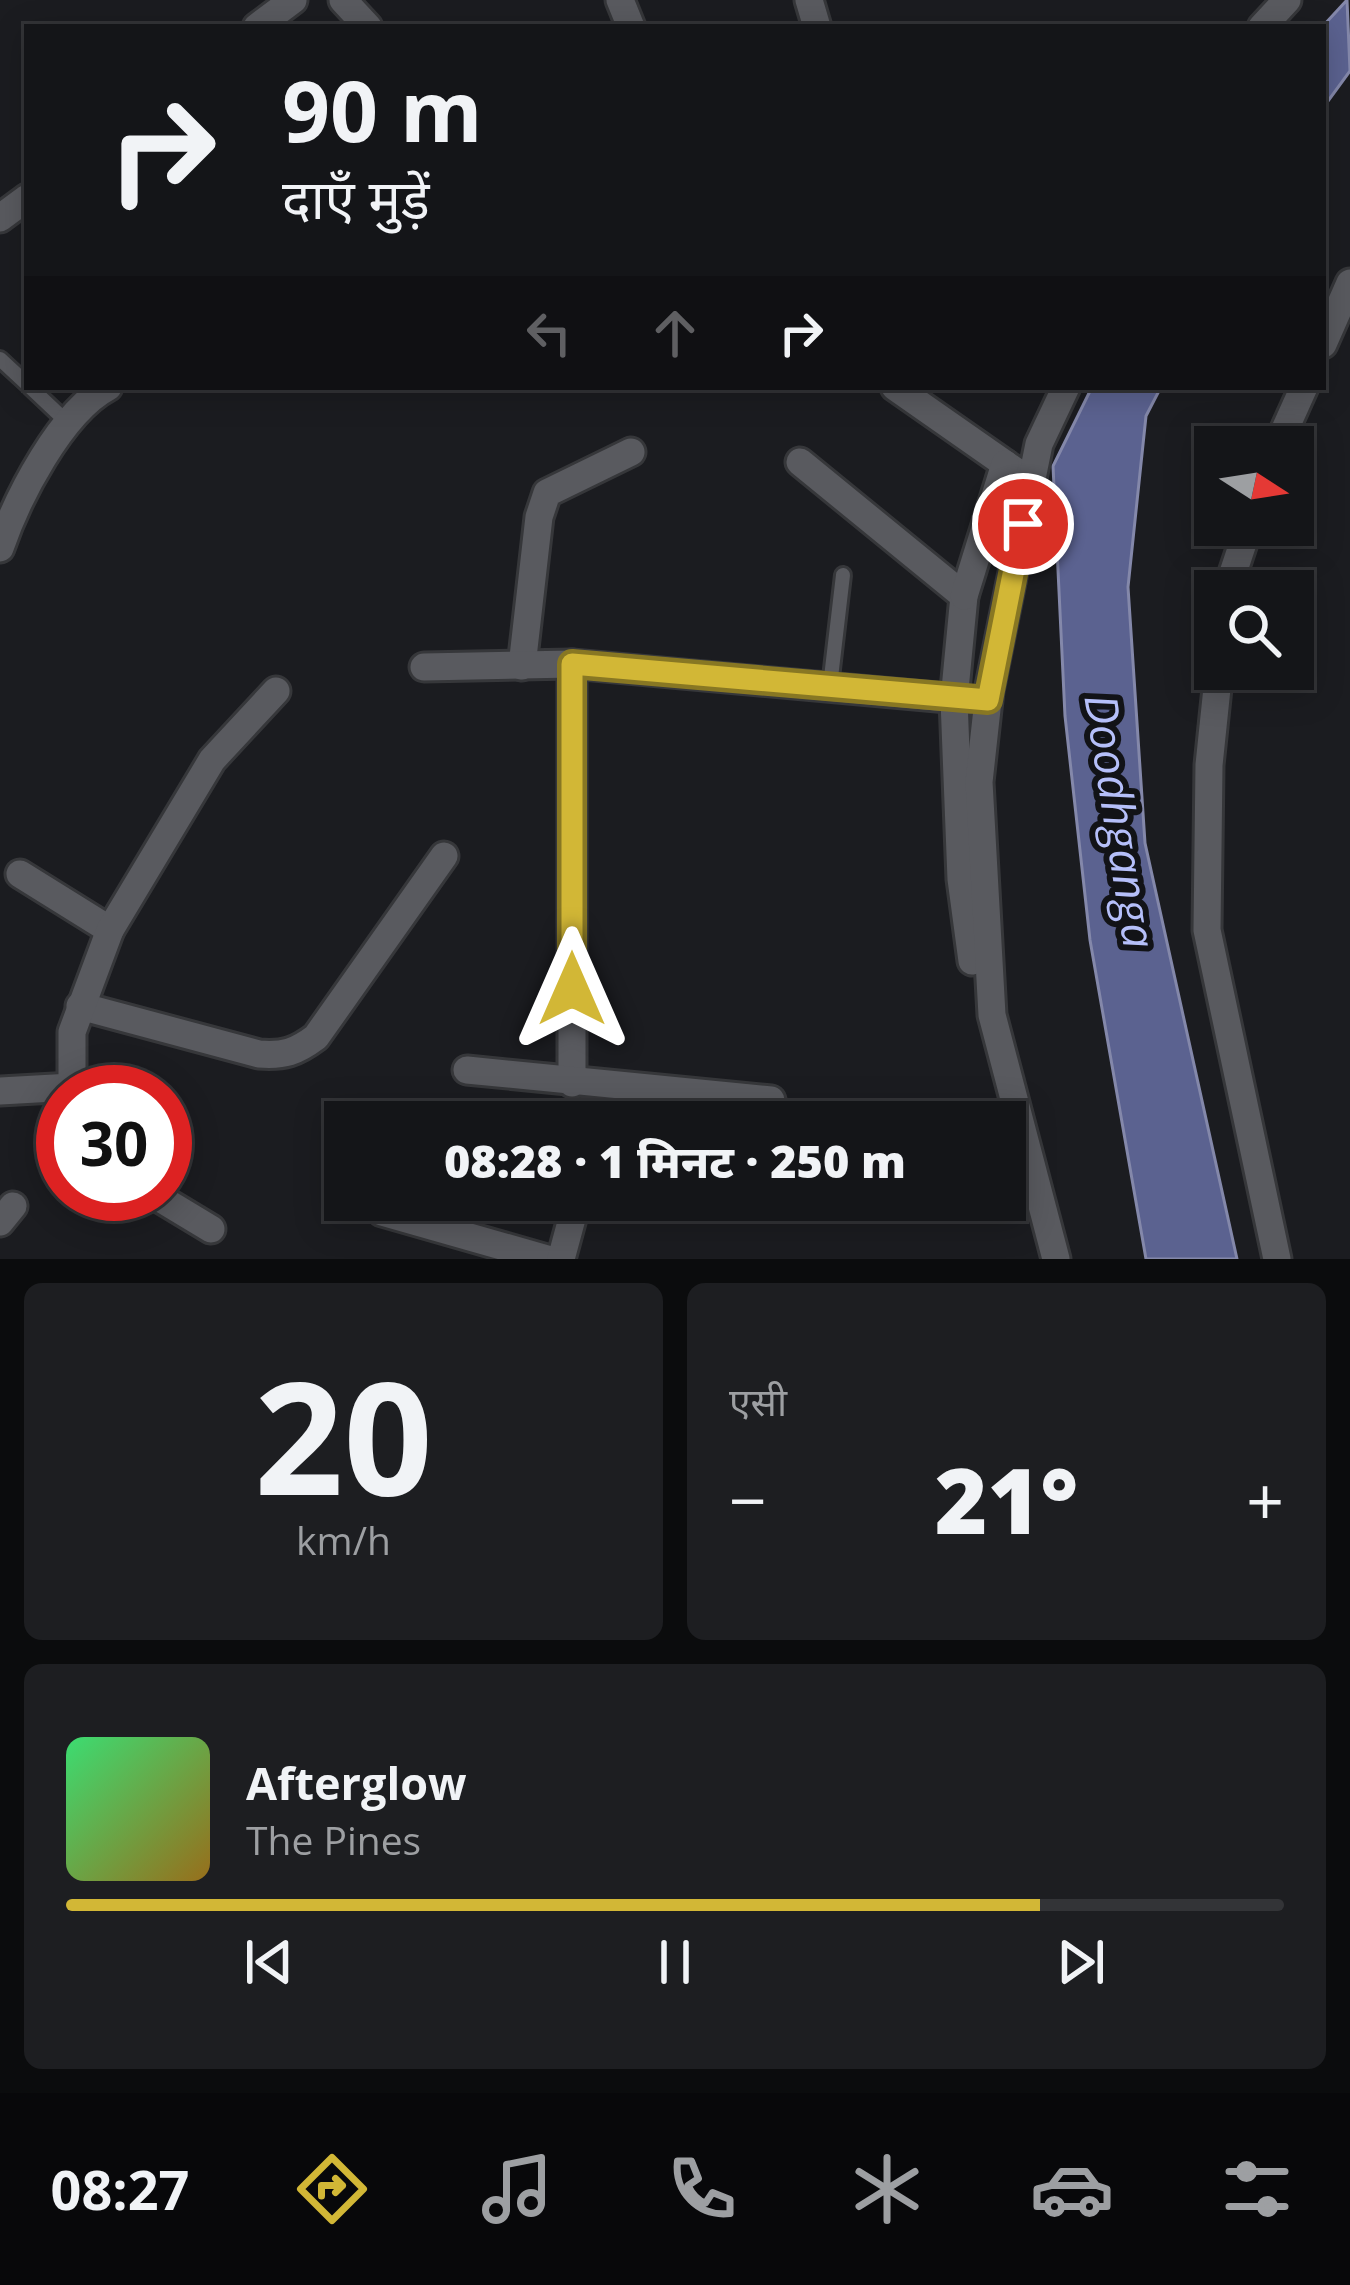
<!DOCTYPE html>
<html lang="hi">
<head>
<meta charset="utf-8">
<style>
  :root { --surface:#141518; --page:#1d1e21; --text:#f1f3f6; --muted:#9d9fa2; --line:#333437; --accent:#d2b736 }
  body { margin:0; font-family:"Open Sans","Noto Sans Devanagari",sans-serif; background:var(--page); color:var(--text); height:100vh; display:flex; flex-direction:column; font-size:45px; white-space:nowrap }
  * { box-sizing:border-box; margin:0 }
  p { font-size:39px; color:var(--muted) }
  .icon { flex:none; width:66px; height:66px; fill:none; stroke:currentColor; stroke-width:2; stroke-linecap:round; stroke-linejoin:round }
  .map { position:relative; height:1259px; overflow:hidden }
  .details { display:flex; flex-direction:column; gap:24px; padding:24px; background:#0b0c0d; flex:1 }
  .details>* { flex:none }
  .banner { position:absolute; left:24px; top:24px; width:1302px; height:366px; border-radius:0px; box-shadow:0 6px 30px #0003,0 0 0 3px var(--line); background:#141518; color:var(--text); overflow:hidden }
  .needle { width:78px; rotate:102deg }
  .controls { position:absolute; left:1194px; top:426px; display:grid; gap:24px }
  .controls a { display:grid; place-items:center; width:120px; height:120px; border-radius:0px; background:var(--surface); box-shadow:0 6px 30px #0003,0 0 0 3px var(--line); font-size:60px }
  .speed { position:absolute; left:36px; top:1065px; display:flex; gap:24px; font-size:60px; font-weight:700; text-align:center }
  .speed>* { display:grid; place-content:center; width:156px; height:156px; border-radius:50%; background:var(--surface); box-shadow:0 6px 30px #0003,0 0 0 3px var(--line); line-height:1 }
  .speed .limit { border:18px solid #d22; background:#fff; color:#111 }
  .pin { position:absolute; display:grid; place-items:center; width:102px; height:102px; color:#fff; margin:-51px; border:6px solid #fff; border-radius:50%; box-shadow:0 3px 12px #0007 }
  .me { position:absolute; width:132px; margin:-66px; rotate:0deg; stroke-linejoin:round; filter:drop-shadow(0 0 9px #0008) }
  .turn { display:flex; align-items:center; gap:42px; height:252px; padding:0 60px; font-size:54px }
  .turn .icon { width:156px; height:156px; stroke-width:2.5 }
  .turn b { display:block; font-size:84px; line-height:102px }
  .lanes { display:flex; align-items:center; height:114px; padding:0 60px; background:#0003; justify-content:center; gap:60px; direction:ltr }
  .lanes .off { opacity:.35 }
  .big { font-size:90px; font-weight:800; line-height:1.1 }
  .details .widget { flex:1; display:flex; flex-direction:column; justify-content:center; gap:18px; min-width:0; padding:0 42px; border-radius:18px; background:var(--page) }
  .details .dial { align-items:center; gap:0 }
  .dial b { font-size:156px; line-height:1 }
  .song { display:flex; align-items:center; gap:36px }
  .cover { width:144px; height:144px; border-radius:18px; background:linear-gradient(135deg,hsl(140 70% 55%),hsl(40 70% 35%)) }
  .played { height:12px; border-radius:6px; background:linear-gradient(90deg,var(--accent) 80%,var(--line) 80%) }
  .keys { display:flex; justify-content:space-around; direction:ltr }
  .heat { display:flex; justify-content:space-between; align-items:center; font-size:66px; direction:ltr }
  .details .tiles { flex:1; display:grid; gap:24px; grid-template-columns:1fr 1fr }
  .widget:last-child { grid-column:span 2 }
  .trip { position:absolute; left:324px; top:1101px; width:702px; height:120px; border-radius:0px; background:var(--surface); box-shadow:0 6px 30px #0003,0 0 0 3px var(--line); font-weight:800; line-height:120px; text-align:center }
  .tabs { display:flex; height:192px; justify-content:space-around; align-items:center; background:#08080a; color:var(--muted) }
  .tabs .icon { width:84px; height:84px }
  .tabs .selected { color:var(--accent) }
  .tabs b { font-size:54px; color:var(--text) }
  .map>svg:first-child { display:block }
  .water { fill:#5b6290; stroke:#8488aa; stroke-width:3 }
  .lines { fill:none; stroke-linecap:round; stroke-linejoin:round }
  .lane-casing { stroke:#36373a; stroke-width:20 }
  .street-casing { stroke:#36373a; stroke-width:33 }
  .lane { stroke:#595a5f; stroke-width:14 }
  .street { stroke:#595a5f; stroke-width:27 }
  .route-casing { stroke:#887723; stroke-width:30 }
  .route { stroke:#d2b736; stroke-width:21 }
  .labels { text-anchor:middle; stroke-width:12; stroke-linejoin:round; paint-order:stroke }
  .water-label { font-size:45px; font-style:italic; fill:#b5bff9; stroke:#121317 }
</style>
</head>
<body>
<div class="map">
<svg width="1350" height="1259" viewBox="0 0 1350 1259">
  <rect width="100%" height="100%" fill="#1b1c20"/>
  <!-- water -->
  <g class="water">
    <path d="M 1347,0 L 1350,71 L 1323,108 L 1322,27 Z"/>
    <path d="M 1092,387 L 1161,387 L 1146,416 L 1128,587 L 1145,843 L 1237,1259 L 1146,1259 L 1090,940 L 1065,716 L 1053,466 Z"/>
  </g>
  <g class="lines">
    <defs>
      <g id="lane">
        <path d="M 0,359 L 27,384"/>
        <path d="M 30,387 L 67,422"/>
        <path d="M 830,686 L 843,575"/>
      </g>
      <g id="street">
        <path d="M 343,0 L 368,27"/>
        <path d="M 620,0 L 631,27"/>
        <path d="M 809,0 L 817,27"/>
        <path d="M 257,27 L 293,0"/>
        <path d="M 1262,27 L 1287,0"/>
        <path d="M 0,218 L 27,198"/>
        <path d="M 1323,344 L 1350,283"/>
        <path d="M 895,387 L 1031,482"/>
        <path d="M 1277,447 L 1304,387"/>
        <path d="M 800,462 L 964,596 L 954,700 L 961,879 L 972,961"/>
        <path d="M 0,548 C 17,498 61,412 108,387"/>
        <path d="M 1227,591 L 1249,525"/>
        <path d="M 964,596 L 1005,464"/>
        <path d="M 572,664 L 572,1083"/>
        <path d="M 522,666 L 539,517 L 547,493 L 631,452"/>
        <path d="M 424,667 L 572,664 L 970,700"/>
        <path d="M 1219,669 L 1209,765 L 1207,930 L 1277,1259"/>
        <path d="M 20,874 L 110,930"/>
        <path d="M 80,1006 L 259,1054 C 284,1056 296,1052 316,1037 L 444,856"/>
        <path d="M 467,1070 L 771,1100"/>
        <path d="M 0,1091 L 72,1087"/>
        <path d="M 72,1092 L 72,1032 L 110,930 L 212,760 L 276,691"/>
        <path d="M 153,1194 L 211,1229"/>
        <path d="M 382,1212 L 547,1259"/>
        <path d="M 0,1222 L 13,1206"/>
        <path d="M 561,1259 L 577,1200"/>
        <path d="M 1056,1259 L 992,1015 L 979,782 L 989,691 L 1039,444 L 1066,387"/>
      </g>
    </defs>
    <!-- lane casing -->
    <use href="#lane" class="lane-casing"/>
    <!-- street casing -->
    <use href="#street" class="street-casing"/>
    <!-- lane -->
    <use href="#lane" class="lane"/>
    <!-- street -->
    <use href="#street" class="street"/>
  </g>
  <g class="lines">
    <defs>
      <path id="route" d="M 572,989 L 572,664 L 988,700 L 1023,524"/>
    </defs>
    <!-- route casing -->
    <use href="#route" class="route-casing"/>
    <!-- route -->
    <use href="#route" class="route"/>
  </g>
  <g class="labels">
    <!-- water labels -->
    <g class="water-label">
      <text transform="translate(1120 821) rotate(81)" y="16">Doodhganga</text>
    </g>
  </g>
</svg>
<div class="controls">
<a><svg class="needle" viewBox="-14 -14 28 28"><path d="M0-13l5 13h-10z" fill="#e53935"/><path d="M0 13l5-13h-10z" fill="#9d9fa2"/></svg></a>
<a><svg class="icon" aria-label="search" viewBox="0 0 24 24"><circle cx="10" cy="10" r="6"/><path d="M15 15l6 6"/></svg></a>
</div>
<div class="speed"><div class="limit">30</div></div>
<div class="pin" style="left:1023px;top:524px;background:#d93025"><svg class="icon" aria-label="arrive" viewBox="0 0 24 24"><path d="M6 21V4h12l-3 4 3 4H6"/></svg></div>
<svg class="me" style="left:572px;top:989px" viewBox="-20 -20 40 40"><path d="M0-17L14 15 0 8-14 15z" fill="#d2b736" stroke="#fff" stroke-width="4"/></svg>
<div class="trip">08:28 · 1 मिनट · 250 m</div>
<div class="banner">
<div class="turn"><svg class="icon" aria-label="right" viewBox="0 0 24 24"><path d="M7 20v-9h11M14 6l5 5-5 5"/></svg><div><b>90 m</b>दाएँ मुड़ें</div></div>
<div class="lanes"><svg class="icon off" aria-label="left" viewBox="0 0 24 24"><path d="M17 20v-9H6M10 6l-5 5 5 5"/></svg><svg class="icon off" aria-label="ahead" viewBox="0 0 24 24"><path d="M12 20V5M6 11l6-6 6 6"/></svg><svg class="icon" aria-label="right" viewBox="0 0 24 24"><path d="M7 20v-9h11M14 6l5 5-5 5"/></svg></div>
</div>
</div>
<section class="details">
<div class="tiles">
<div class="widget dial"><b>20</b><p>km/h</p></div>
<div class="widget"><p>एसी</p>
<div class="heat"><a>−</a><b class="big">21°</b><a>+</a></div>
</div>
<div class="widget">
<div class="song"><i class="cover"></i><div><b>Afterglow</b><p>The Pines</p></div></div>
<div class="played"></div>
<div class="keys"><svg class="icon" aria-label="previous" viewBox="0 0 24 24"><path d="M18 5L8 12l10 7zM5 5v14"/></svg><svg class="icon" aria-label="pause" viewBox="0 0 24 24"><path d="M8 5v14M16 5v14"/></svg><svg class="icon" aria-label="next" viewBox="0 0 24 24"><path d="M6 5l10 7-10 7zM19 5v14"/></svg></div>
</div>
</div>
</section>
<nav class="tabs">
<b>08:27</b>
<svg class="icon selected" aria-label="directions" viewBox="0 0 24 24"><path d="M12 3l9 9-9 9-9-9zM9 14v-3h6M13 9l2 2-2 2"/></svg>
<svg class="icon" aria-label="music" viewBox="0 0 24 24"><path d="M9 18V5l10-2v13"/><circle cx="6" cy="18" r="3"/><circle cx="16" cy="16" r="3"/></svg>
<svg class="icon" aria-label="phone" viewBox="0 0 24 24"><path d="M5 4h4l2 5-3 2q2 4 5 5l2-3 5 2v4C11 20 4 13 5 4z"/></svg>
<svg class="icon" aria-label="climate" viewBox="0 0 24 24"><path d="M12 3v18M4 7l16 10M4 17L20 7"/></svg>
<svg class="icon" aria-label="car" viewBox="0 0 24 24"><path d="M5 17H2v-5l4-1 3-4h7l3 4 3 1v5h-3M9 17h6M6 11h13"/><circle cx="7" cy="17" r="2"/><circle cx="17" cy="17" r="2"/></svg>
<svg class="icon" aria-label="filters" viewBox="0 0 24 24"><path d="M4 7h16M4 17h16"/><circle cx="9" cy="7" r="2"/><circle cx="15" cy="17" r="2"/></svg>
</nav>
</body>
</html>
